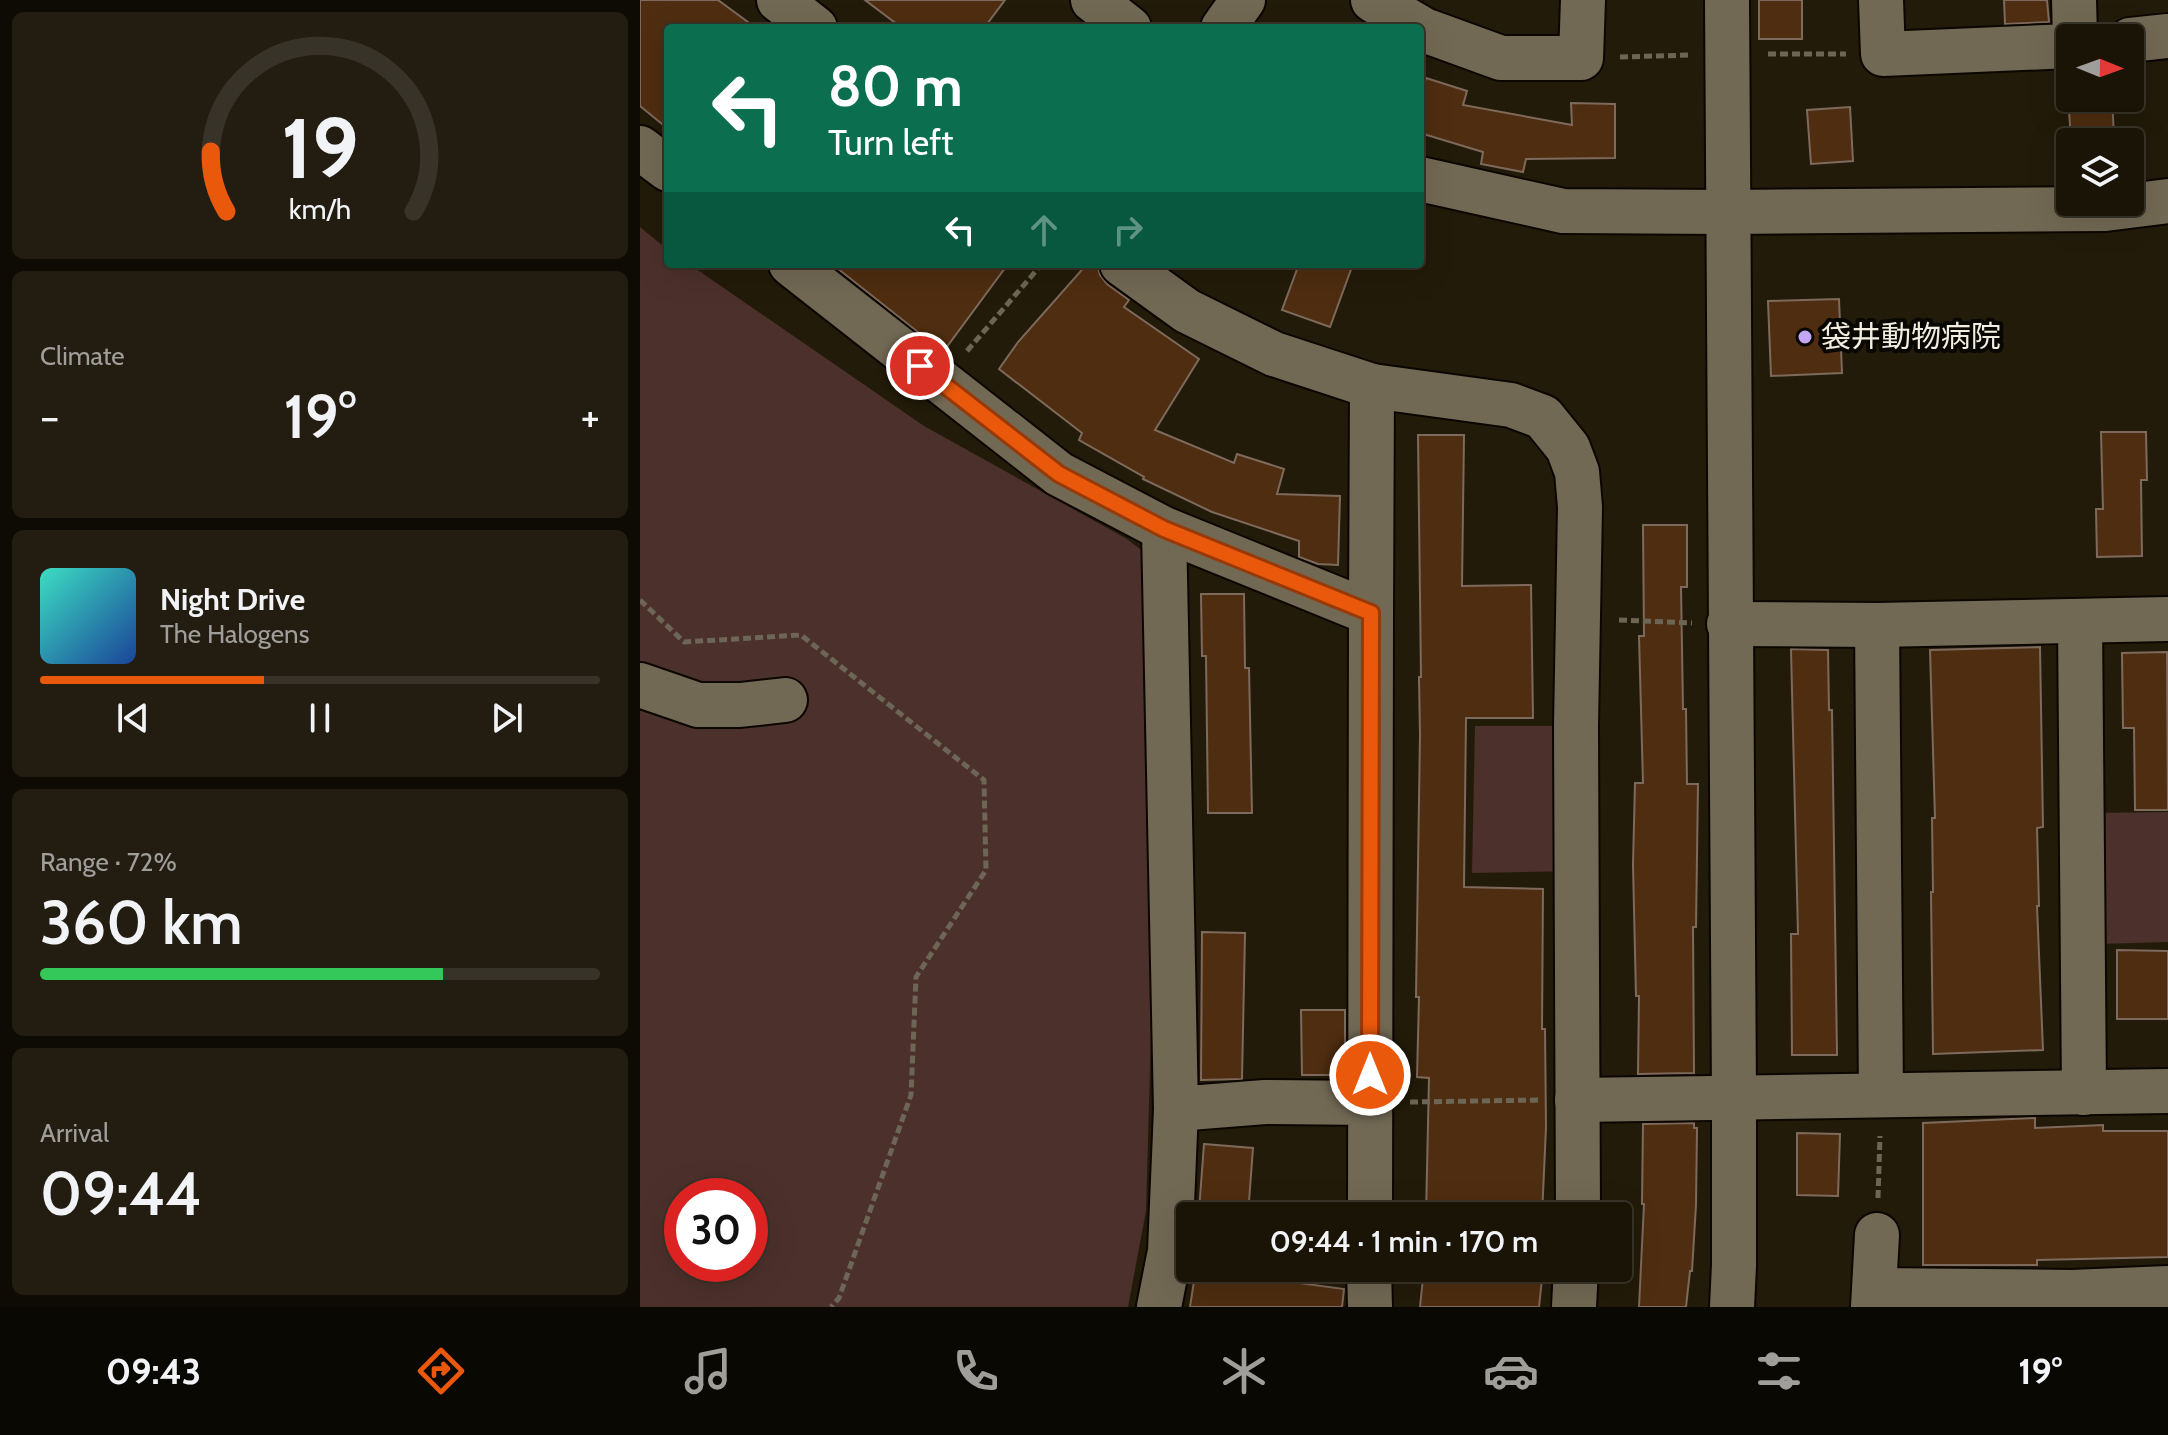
<!DOCTYPE html>
<html lang="en">
<head>
<meta charset="utf-8">
<style>
  :root { --surface:#1a1407; --page:#231d11; --text:#f1f3f6; --muted:#9f9e9b; --line:#383328; --accent:#ea580c }
  body { margin:0; font-family:Cabin,"Noto Sans JP",sans-serif; background:var(--page); color:var(--text); height:100vh; display:flex; flex-direction:column; font-size:30px; white-space:nowrap }
  * { box-sizing:border-box; margin:0 }
  p { font-size:26px; color:var(--muted) }
  .icon { flex:none; width:44px; height:44px; fill:none; stroke:currentColor; stroke-width:2; stroke-linecap:round; stroke-linejoin:round }
  .map { position:relative; flex:1; overflow:hidden }
  .panel { display:flex; flex-direction:column; gap:12px; padding:12px; background:#0e0b04; width:640px }
  .panel>* { flex:none }
  .hud { position:absolute; left:24px; top:24px; width:760px; height:244px; border-radius:8px; box-shadow:0 8px 32px #0002,0 0 0 2px var(--line); background:#0b6e4f; color:#fff; overflow:hidden }
  .needle { width:52px; rotate:91deg }
  .buttons { position:absolute; left:1416px; top:24px; display:grid; gap:16px }
  .buttons a { display:grid; place-items:center; width:88px; height:88px; border-radius:8px; background:var(--surface); box-shadow:0 8px 32px #0002,0 0 0 2px var(--line); font-size:40px }
  .speed { position:absolute; left:24px; top:1178px; display:flex; gap:16px; font-size:40px; font-weight:700; text-align:center }
  .speed>* { display:grid; place-content:center; width:104px; height:104px; border-radius:50%; background:var(--surface); box-shadow:0 8px 32px #0002,0 0 0 2px var(--line); line-height:1 }
  .speed .limit { border:12px solid #d22; background:#fff; color:#111 }
  .pin { position:absolute; display:grid; place-items:center; width:68px; height:68px; color:#fff; margin:-34px; border:4px solid #fff; border-radius:50%; box-shadow:0 2px 8px #0007 }
  .me { position:absolute; width:88px; margin:-44px; rotate:0deg; stroke-linejoin:round; filter:drop-shadow(0 0 6px #0008) }
  .turn { display:flex; align-items:center; gap:28px; height:168px; padding:0 32px; font-size:36px }
  .turn .icon { width:104px; height:104px; stroke-width:2.5 }
  .turn b { display:block; font-size:56px; line-height:68px }
  .lanes { display:flex; align-items:center; height:76px; padding:0 32px; background:#0003; justify-content:center; gap:40px; direction:ltr }
  .lanes .off { opacity:.35 }
  .big { font-size:60px; font-weight:600; line-height:1.1 }
  .panel .card { flex:1; display:flex; flex-direction:column; justify-content:center; gap:12px; min-width:0; padding:0 28px; border-radius:12px; background:var(--page) }
  .panel .dial { align-items:center; gap:0 }
  .dial svg { height:208px; overflow:visible; fill:none; stroke:var(--line); stroke-width:7; stroke-linecap:round; text-anchor:middle }
  .dial text { fill:var(--text); stroke:none }
  .song { display:flex; align-items:center; gap:24px }
  .cover { width:96px; height:96px; border-radius:12px; background:linear-gradient(135deg,hsl(170 70% 55%),hsl(220 70% 35%)) }
  .played { height:8px; border-radius:4px; background:linear-gradient(90deg,var(--accent) 40%,var(--line) 40%) }
  .keys { display:flex; justify-content:space-around; direction:ltr }
  .heat { display:flex; justify-content:space-between; align-items:center; font-size:44px; direction:ltr }
  .charge { height:12px; border-radius:6px; background:linear-gradient(90deg,#34c759 72%,var(--line) 0) }
  .trip { position:absolute; left:536px; top:1202px; width:456px; height:80px; border-radius:8px; background:var(--surface); box-shadow:0 8px 32px #0002,0 0 0 2px var(--line); font-weight:600; line-height:80px; text-align:center }
  .tabs { display:flex; height:128px; justify-content:space-around; align-items:center; background:#0a0803; color:var(--muted) }
  .tabs .icon { width:56px; height:56px }
  .tabs .on { color:var(--accent) }
  .tabs b { font-size:36px; color:var(--text) }
  main { display:flex; flex:1; min-height:0 }
  .map>svg:first-child { display:block }
  .green { fill:#4c302b; fill-rule:evenodd }
  .building { fill:#4f2d10; stroke:#7e6a5c; stroke-width:2 }
  .lines { fill:none; stroke-linecap:round; stroke-linejoin:round }
  .minor-casing { stroke:#0c0600; stroke-width:48 }
  .tertiary-casing { stroke:#0c0600; stroke-width:48 }
  .path { stroke:#6d6656; stroke-width:5; stroke-dasharray:8 4; stroke-linecap:butt }
  .minor { stroke:#726954; stroke-width:44 }
  .tertiary { stroke:#726954; stroke-width:44 }
  .route-casing { stroke:#983908; stroke-width:20 }
  .route { stroke:#ea580c; stroke-width:14 }
  .poi-dot { fill:#c3a7f2; stroke:#090702; stroke-width:3 }
  .labels { text-anchor:middle; stroke-width:8; stroke-linejoin:round; paint-order:stroke }
  .poi-label { font-size:30px; fill:#f2ede1; stroke:#090702; text-anchor:start }
</style>
</head>
<body>
<main>
<section class="panel">
<div class="card dial"><svg viewBox="0 0 100 80">
<path d="M14 69A42 42 0 1 1 86 69"/>
<path d="M14 69A42 42 0 0 1 8 46" stroke="#ea580c"/>
<text x="50" y="56" font-size="32" font-weight="700">19</text>
<text x="50" y="72" font-size="11">km/h</text>
</svg></div>
<div class="card"><p>Climate</p>
<div class="heat"><a>−</a><b class="big">19°</b><a>+</a></div>
</div>
<div class="card">
<div class="song"><i class="cover"></i><div><b>Night Drive</b><p>The Halogens</p></div></div>
<div class="played"></div>
<div class="keys"><svg class="icon" aria-label="previous" viewBox="0 0 24 24"><path d="M18 5L8 12l10 7zM5 5v14"/></svg><svg class="icon" aria-label="pause" viewBox="0 0 24 24"><path d="M8 5v14M16 5v14"/></svg><svg class="icon" aria-label="next" viewBox="0 0 24 24"><path d="M6 5l10 7-10 7zM19 5v14"/></svg></div>
</div>
<div class="card"><p>Range · 72%</p><b class="big">360 km</b><div class="charge"></div></div>
<div class="card"><p>Arrival</p><b class="big">09:44</b></div>
</section>
<div class="map">
<svg width="1528" height="1307" viewBox="0 0 1528 1307">
  <rect width="100%" height="100%" fill="#231b09"/>
  <!-- green -->
  <g class="green">
    <path d="M 0,227 L 28,250 L 28,264 L 49,264 L 284,426 L 487,539 L 509,556 L 503,652 L 511,1031 L 506,1211 L 488,1307 L 0,1307 ZM 42,1196 L 110,1196 L 110,1264 L 42,1264 Z"/>
    <path d="M 835,726 L 936,726 L 936,871 L 832,873 Z"/>
    <path d="M 1528,812 L 1528,942 L 1458,944 L 1456,813 Z"/>
  </g>
  <!-- building -->
  <g class="building">
    <path d="M 0,0 L 78,0 L 116,28 L 28,28 L 28,129 L 0,106 Z"/>
    <path d="M 225,0 L 365,0 L 344,28 L 262,28 Z"/>
    <rect x="1119" y="0" width="43" height="39"/>
    <path d="M 1364,0 L 1407,0 L 1409,22 L 1365,24 Z"/>
    <path d="M 786,78 L 827,91 L 823,105 L 932,125 L 931,103 L 975,104 L 975,158 L 886,159 L 883,172 L 841,164 L 843,152 L 780,133 L 780,99 Z"/>
    <path d="M 1428,98 L 1472,98 L 1474,136 L 1431,138 Z"/>
    <path d="M 1210,107 L 1213,161 L 1171,164 L 1167,110 Z"/>
    <path d="M 192,264 L 368,264 L 303,352 Z"/>
    <path d="M 447,264 L 457,264 L 460,275 L 467,284 L 489,300 L 484,307 L 559,359 L 515,430 L 594,463 L 597,454 L 644,469 L 637,494 L 700,496 L 698,565 L 678,564 L 659,557 L 659,541 L 572,512 L 503,479 L 504,477 L 439,440 L 442,433 L 359,369 L 378,342 Z"/>
    <path d="M 659,264 L 713,264 L 690,327 L 642,310 Z"/>
    <path d="M 1199,299 L 1202,373 L 1131,376 L 1128,301 Z"/>
    <path d="M 1461,432 L 1506,432 L 1507,480 L 1501,480 L 1502,556 L 1457,557 L 1456,509 L 1463,509 Z"/>
    <path d="M 778,435 L 824,435 L 822,586 L 891,585 L 893,718 L 826,718 L 824,887 L 903,889 L 902,1029 L 905,1029 L 906,1127 L 902,1216 L 786,1216 L 789,1078 L 777,1077 L 779,997 L 776,997 L 780,735 L 779,677 L 781,677 Z"/>
    <path d="M 1003,525 L 1047,525 L 1047,587 L 1041,587 L 1043,709 L 1046,709 L 1047,784 L 1058,784 L 1056,927 L 1053,927 L 1054,1073 L 998,1074 L 999,996 L 996,996 L 993,865 L 995,783 L 1003,783 L 999,636 L 1004,636 Z"/>
    <path d="M 561,594 L 604,594 L 605,668 L 609,668 L 612,813 L 568,813 L 566,656 L 562,656 Z"/>
    <path d="M 1400,647 L 1403,827 L 1397,828 L 1399,906 L 1397,906 L 1403,1050 L 1293,1054 L 1291,892 L 1293,892 L 1292,818 L 1295,818 L 1290,650 Z"/>
    <path d="M 1151,649 L 1188,650 L 1189,710 L 1192,710 L 1197,1055 L 1152,1055 L 1151,934 L 1158,934 Z"/>
    <path d="M 1527,652 L 1528,810 L 1495,810 L 1494,728 L 1483,728 L 1482,653 Z"/>
    <path d="M 562,932 L 605,933 L 602,1079 L 561,1080 Z"/>
    <path d="M 1477,950 L 1528,951 L 1528,1019 L 1477,1019 Z"/>
    <path d="M 661,1010 L 705,1010 L 705,1075 L 662,1075 Z"/>
    <path d="M 1395,1118 L 1395,1128 L 1463,1125 L 1463,1131 L 1528,1131 L 1528,1257 L 1397,1260 L 1397,1265 L 1283,1265 L 1283,1123 Z"/>
    <path d="M 1054,1123 L 1054,1128 L 1057,1128 L 1056,1205 L 1052,1271 L 1050,1271 L 1046,1307 L 999,1307 L 1004,1204 L 1002,1204 L 1003,1124 Z"/>
    <path d="M 1157,1133 L 1200,1134 L 1198,1196 L 1157,1195 Z"/>
    <path d="M 564,1144 L 613,1148 L 608,1215 L 559,1211 Z"/>
    <path d="M 556,1268 L 609,1268 L 608,1276 L 704,1289 L 702,1307 L 550,1307 Z"/>
    <path d="M 784,1268 L 831,1268 L 831,1272 L 902,1279 L 899,1307 L 780,1307 Z"/>
  </g>
  <g class="lines">
    <defs>
      <g id="minor">
        <path d="M 139,0 L 175,28"/>
        <path d="M 733,0 L 784,30 L 861,58 L 941,58 L 943,0"/>
        <path d="M 1241,0 L 1243,54 L 1430,46"/>
        <path d="M 1434,0 L 1435,38"/>
        <path d="M 583,28 L 603,0"/>
        <path d="M 1490,40 L 1528,36"/>
        <path d="M 0,148 L 28,169"/>
        <path d="M 151,264 L 419,474 L 524,529 L 731,613 L 730,1216"/>
        <path d="M 482,264 L 547,311 L 634,354 L 732,386 L 731,613"/>
        <path d="M 732,386 L 871,405 L 903,417 L 928,448 L 937,472 L 940,507 L 936,726 L 938,1216"/>
        <path d="M 1440,621 L 1444,1093"/>
        <path d="M 1089,624 L 1237,625 L 1528,619"/>
        <path d="M 1237,625 L 1241,1095"/>
        <path d="M 0,685 L 58,705 L 100,705 L 145,700"/>
        <path d="M 937,1100 L 1528,1091"/>
        <path d="M 536,1109 L 625,1102 L 730,1103"/>
        <path d="M 729,1268 L 730,1307"/>
        <path d="M 1235,1290 L 1432,1292 L 1528,1288"/>
        <path d="M 519,1307 L 530,1251 L 536,1109 L 524,529"/>
        <path d="M 934,1307 L 936,1268"/>
        <path d="M 1233,1307 L 1237,1235"/>
      </g>
      <g id="tertiary">
        <path d="M 453,0 L 489,28"/>
        <path d="M 1087,0 L 1094,1095 L 1094,1265 L 1092,1307"/>
        <path d="M 780,179 L 923,211 L 1089,212 L 1465,209 L 1528,201"/>
      </g>
    </defs>
    <!-- minor casing -->
    <use href="#minor" class="minor-casing"/>
    <!-- tertiary casing -->
    <use href="#tertiary" class="tertiary-casing"/>
    <!-- path -->
    <g class="path">
      <path d="M 1128,54 L 1206,54"/>
      <path d="M 980,57 L 1050,55"/>
      <path d="M 327,351 L 402,264"/>
      <path d="M 0,600 L 44,642 L 161,635 L 344,780 L 346,870 L 276,977 L 271,1095 L 199,1298 L 191,1307"/>
      <path d="M 979,620 L 1052,623"/>
      <path d="M 770,1102 L 900,1100"/>
      <path d="M 1238,1198 L 1240,1136"/>
    </g>
    <!-- minor -->
    <use href="#minor" class="minor"/>
    <!-- tertiary -->
    <use href="#tertiary" class="tertiary"/>
  </g>
  <g class="lines">
    <defs>
      <path id="route" d="M 280,366 L 419,474 L 524,529 L 731,613 L 730,1075"/>
    </defs>
    <!-- route casing -->
    <use href="#route" class="route-casing"/>
    <!-- route -->
    <use href="#route" class="route"/>
  </g>
  <!-- markers -->
  <circle class="poi-dot" cx="1165" cy="337" r="8"/>
  <g class="labels">
    <!-- poi labels -->
    <g class="poi-label">
      <text x="1181" y="347">袋井動物病院</text>
    </g>
  </g>
</svg>
<div class="buttons">
<a><svg class="needle" viewBox="-14 -14 28 28"><path d="M0-13l5 13h-10z" fill="#e53935"/><path d="M0 13l5-13h-10z" fill="#9f9e9b"/></svg></a>
<a><svg class="icon" aria-label="layers" viewBox="0 0 24 24"><path d="M12 4l9 5-9 5-9-5zM3 14l9 5 9-5"/></svg></a>
</div>
<div class="speed"><div class="limit">30</div></div>
<div class="pin" style="left:280px;top:366px;background:#d93025"><svg class="icon" aria-label="arrive" viewBox="0 0 24 24"><path d="M6 21V4h12l-3 4 3 4H6"/></svg></div>
<svg class="me" style="left:730px;top:1075px" viewBox="-20 -20 40 40"><circle r="17" fill="#ea580c" stroke="#fff" stroke-width="3"/><path d="M0-11L8 9 0 5-8 9z" fill="#fff"/></svg>
<div class="trip">09:44 · 1 min · 170 m</div>
<div class="hud">
<div class="turn"><svg class="icon" aria-label="left" viewBox="0 0 24 24"><path d="M17 20v-9H6M10 6l-5 5 5 5"/></svg><div><b>80 m</b>Turn left</div></div>
<div class="lanes"><svg class="icon" aria-label="left" viewBox="0 0 24 24"><path d="M17 20v-9H6M10 6l-5 5 5 5"/></svg><svg class="icon off" aria-label="ahead" viewBox="0 0 24 24"><path d="M12 20V5M6 11l6-6 6 6"/></svg><svg class="icon off" aria-label="right" viewBox="0 0 24 24"><path d="M7 20v-9h11M14 6l5 5-5 5"/></svg></div>
</div>
</div>
</main>
<nav class="tabs">
<b>09:43</b>
<svg class="icon on" aria-label="directions" viewBox="0 0 24 24"><path d="M12 3l9 9-9 9-9-9zM9 14v-3h6M13 9l2 2-2 2"/></svg>
<svg class="icon" aria-label="music" viewBox="0 0 24 24"><path d="M9 18V5l10-2v13"/><circle cx="6" cy="18" r="3"/><circle cx="16" cy="16" r="3"/></svg>
<svg class="icon" aria-label="phone" viewBox="0 0 24 24"><path d="M5 4h4l2 5-3 2q2 4 5 5l2-3 5 2v4C11 20 4 13 5 4z"/></svg>
<svg class="icon" aria-label="climate" viewBox="0 0 24 24"><path d="M12 3v18M4 7l16 10M4 17L20 7"/></svg>
<svg class="icon" aria-label="car" viewBox="0 0 24 24"><path d="M5 17H2v-5l4-1 3-4h7l3 4 3 1v5h-3M9 17h6M6 11h13"/><circle cx="7" cy="17" r="2"/><circle cx="17" cy="17" r="2"/></svg>
<svg class="icon" aria-label="filters" viewBox="0 0 24 24"><path d="M4 7h16M4 17h16"/><circle cx="9" cy="7" r="2"/><circle cx="15" cy="17" r="2"/></svg>
<b>19°</b>
</nav>
</body>
</html>
